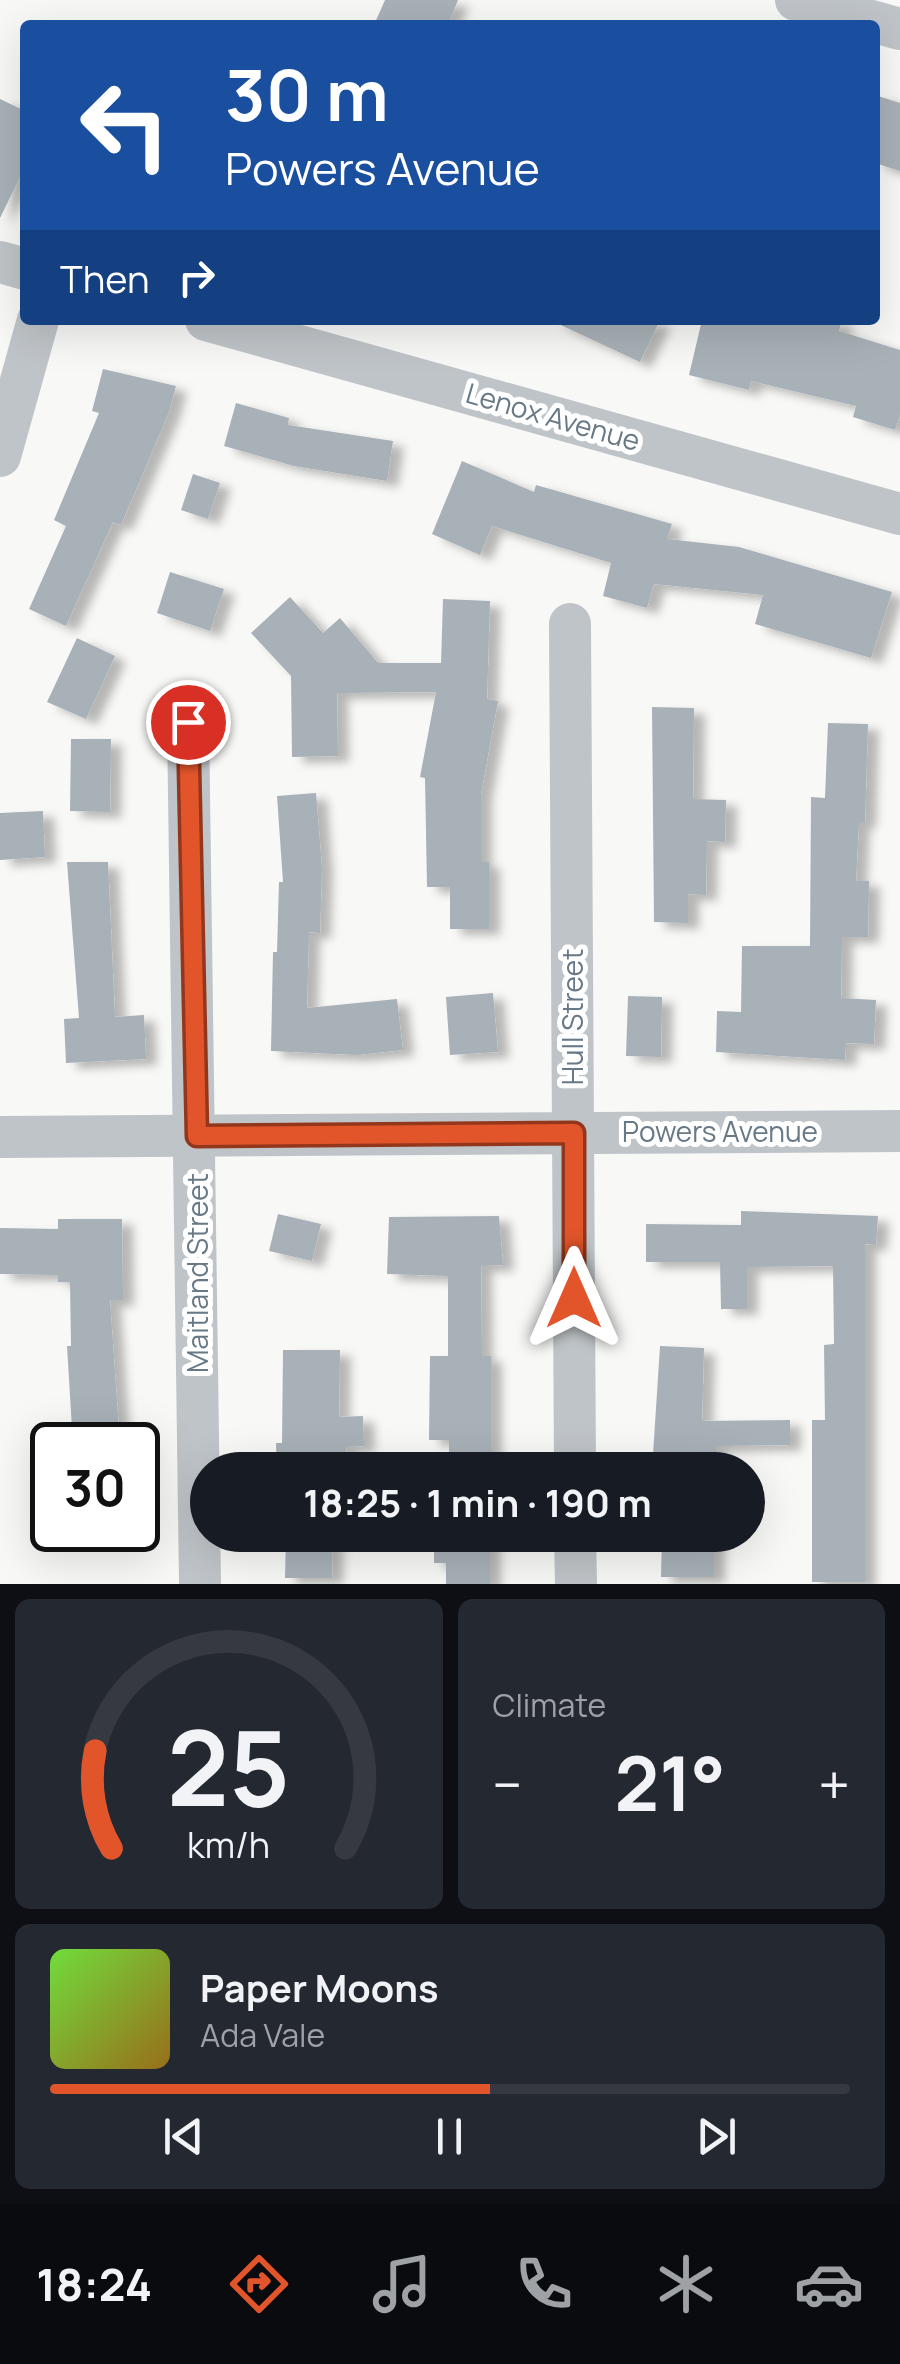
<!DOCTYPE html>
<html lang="en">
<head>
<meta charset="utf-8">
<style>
  :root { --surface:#171b24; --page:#242831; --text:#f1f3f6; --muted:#9ea1a6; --line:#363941; --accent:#e2552b }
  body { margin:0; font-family:Manrope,sans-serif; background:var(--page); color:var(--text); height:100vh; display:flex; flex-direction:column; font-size:38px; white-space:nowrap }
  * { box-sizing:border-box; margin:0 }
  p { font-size:32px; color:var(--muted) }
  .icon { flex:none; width:55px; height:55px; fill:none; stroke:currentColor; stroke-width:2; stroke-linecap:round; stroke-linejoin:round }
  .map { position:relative; height:1584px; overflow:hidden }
  .side { display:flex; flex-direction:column; gap:15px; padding:15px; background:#0d0f14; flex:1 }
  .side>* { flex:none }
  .top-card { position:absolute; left:20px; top:20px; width:860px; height:305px; border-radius:10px; box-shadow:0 10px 40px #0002; background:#1a4fa0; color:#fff; overflow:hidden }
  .speed { position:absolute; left:30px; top:1422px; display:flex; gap:20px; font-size:50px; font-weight:700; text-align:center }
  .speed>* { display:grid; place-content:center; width:130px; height:130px; border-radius:50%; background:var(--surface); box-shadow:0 10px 40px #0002; line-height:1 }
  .speed .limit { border:5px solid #111; border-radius:15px; background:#fff; color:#111 }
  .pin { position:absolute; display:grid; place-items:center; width:85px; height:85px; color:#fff; margin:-42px; border:5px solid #fff; border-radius:50%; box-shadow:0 2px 10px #0007 }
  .me { position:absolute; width:110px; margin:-55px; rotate:0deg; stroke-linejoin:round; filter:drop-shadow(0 0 8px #0008) }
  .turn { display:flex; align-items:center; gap:35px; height:210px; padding:0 40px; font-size:45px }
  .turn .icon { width:130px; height:130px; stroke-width:2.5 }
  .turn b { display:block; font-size:70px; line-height:85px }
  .then { display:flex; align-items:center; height:95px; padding:0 40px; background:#0003; gap:20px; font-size:38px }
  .big { font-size:75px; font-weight:700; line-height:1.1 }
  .side .tile { flex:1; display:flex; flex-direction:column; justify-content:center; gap:15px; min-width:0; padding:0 35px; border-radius:15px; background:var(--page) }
  .side .dial { align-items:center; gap:0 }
  .dial svg { height:260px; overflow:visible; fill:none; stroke:var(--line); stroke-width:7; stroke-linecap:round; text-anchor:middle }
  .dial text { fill:var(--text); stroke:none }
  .song { display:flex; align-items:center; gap:30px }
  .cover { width:120px; height:120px; border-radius:15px; background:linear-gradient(135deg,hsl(100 70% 55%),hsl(40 70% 35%)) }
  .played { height:10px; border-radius:5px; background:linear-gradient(90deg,var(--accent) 55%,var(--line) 55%) }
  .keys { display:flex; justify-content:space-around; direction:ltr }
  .heat { display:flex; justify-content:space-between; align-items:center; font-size:55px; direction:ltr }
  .side .tiles { flex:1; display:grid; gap:15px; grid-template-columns:1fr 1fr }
  .tile:last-child { grid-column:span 2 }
  .trip { position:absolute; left:190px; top:1452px; width:575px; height:100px; border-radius:50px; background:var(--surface); box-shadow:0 10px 40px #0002; font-weight:700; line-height:100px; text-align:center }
  .tabs { display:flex; height:160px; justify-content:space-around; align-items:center; background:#090b0e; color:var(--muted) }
  .tabs .icon { width:70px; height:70px }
  .tabs .selected { color:var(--accent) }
  .tabs b { font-size:45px; color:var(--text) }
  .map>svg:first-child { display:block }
  .building { fill:#a8b1b7; filter:url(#shadow) }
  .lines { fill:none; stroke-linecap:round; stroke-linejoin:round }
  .minor { stroke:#bfc4c8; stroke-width:42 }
  .route-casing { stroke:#93371c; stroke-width:25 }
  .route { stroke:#e2552b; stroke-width:18 }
  .labels { text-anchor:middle; stroke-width:10; stroke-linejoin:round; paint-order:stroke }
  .street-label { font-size:28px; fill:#677986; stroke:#fff }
</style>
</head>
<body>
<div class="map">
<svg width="900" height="1584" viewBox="0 0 900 1584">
  <defs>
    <filter id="shadow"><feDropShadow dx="11" dy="6" stdDeviation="5" flood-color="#0004"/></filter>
  </defs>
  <rect width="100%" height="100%" fill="#f8f8f6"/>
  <!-- building -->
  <g class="building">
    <path d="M 385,0 L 458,0 L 448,25 L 374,25 Z"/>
    <path d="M 875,95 L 900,103 L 900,171 L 875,163 Z"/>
    <path d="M 0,99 L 25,111 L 25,167 L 0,218 Z"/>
    <path d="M 550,320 L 660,320 L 640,362 Z"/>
    <path d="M 702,320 L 842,320 L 839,331 L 900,350 L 900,415 L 895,430 L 853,417 L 856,406 L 751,381 L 749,390 L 689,375 Z"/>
    <path d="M 103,369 L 176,386 L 169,412 L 121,525 L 113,522 L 66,626 L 29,609 L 66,526 L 54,520 L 99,413 L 92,411 Z"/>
    <path d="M 236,403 L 289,418 L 288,425 L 393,441 L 387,481 L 294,466 L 224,446 Z"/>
    <path d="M 462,461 L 534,492 L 536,485 L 672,524 L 667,539 L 739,547 L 892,592 L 871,658 L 755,624 L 763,595 L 654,584 L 647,608 L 603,596 L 611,563 L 492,526 L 480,555 L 432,534 Z"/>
    <path d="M 193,474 L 220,483 L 208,519 L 181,510 Z"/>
    <path d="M 170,572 L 224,589 L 210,631 L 157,613 Z"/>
    <path d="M 290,597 L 323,633 L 340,618 L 378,663 L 441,663 L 443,599 L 490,601 L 487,699 L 498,701 L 481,794 L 481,862 L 489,862 L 489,929 L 450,929 L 450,887 L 427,887 L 425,778 L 420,777 L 436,692 L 337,693 L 338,756 L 292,757 L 291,676 L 251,633 Z"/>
    <path d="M 77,638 L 115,656 L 86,719 L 47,702 Z"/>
    <path d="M 652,707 L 694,708 L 693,799 L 726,800 L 725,842 L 707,841 L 706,895 L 688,894 L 688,923 L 654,922 Z"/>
    <path d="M 828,723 L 868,724 L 865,822 L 859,822 L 856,881 L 869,881 L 868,937 L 842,937 L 841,998 L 876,1000 L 874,1044 L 846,1043 L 845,1060 L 716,1052 L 717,1011 L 741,1012 L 742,946 L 810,946 L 811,797 L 825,798 Z"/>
    <path d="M 71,739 L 111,739 L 110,812 L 70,811 Z"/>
    <path d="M 316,793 L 322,868 L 320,933 L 309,932 L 307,1008 L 397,999 L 403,1050 L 357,1055 L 271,1051 L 273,952 L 277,952 L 279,882 L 283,882 L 277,796 Z"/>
    <path d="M 43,811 L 45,857 L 0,860 L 0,813 Z"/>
    <path d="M 67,862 L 108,862 L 115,1017 L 144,1015 L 146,1059 L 66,1063 L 64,1019 L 79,1018 Z"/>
    <path d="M 493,993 L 498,1052 L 450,1055 L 446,997 Z"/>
    <path d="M 628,996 L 662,997 L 661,1057 L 626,1056 Z"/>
    <path d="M 741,1211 L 878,1216 L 876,1245 L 865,1244 L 865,1582 L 812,1582 L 812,1420 L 825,1420 L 824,1345 L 834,1344 L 833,1266 L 747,1267 L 747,1309 L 721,1309 L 720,1262 L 646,1262 L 646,1224 L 741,1225 Z"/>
    <path d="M 278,1214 L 321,1224 L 312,1261 L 269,1251 Z"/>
    <path d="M 499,1216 L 503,1265 L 481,1266 L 482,1356 L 491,1356 L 491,1470 L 449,1470 L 449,1440 L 429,1440 L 430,1356 L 448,1356 L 448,1276 L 387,1274 L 389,1217 Z"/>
    <path d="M 58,1219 L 122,1219 L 123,1300 L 110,1300 L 120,1445 L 73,1445 L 67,1346 L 71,1346 L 70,1282 L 58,1282 L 58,1275 L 0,1274 L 0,1228 L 58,1229 Z"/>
    <path d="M 660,1346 L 704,1348 L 702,1421 L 790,1420 L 790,1445 L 716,1446 L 716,1470 L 652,1470 Z"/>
    <path d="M 283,1350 L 340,1350 L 339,1417 L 363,1416 L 364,1446 L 346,1447 L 347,1470 L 277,1470 L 276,1443 L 282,1443 Z"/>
    <path d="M 434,1535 L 490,1535 L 490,1584 L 446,1584 L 446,1563 L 434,1563 Z"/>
    <path d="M 662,1535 L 714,1535 L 714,1577 L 661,1577 Z"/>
    <path d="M 286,1536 L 333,1538 L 332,1578 L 285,1578 Z"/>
  </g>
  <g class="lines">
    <!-- minor -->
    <g class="minor">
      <path d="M 796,0 L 900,29"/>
      <path d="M 0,262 L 25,269"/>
      <path d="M 206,320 L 900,514"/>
      <path d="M 0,456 L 38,320"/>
      <path d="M 570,624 L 575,1470"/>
      <path d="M 188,722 L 200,1584"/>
      <path d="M 0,1137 L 900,1131"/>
      <path d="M 575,1535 L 576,1584"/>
    </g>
  </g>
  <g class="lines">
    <defs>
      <path id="route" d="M 188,722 L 197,1136 L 574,1133 L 574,1298"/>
    </defs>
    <!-- route casing -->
    <use href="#route" class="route-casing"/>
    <!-- route -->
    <use href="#route" class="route"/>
  </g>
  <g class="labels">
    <!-- street labels -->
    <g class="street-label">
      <text transform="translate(553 417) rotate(16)" y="10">Lenox Avenue</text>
      <text transform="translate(573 1017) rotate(-90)" y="10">Hull Street</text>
      <text x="720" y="1142">Powers Avenue</text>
      <text transform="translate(198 1273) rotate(-90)" y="10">Maitland Street</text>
    </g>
  </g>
</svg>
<div class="speed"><div class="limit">30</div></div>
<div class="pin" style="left:188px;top:722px;background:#d93025"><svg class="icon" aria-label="arrive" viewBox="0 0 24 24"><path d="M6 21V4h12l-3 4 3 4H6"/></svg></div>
<svg class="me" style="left:574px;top:1298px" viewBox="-20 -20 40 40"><path d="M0-17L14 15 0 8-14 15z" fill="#e2552b" stroke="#fff" stroke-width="4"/></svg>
<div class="trip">18:25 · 1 min · 190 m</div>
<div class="top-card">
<div class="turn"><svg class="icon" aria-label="left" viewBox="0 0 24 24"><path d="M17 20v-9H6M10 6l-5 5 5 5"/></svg><div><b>30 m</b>Powers Avenue</div></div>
<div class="then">Then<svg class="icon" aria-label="right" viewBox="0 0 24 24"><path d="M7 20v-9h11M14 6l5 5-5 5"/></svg></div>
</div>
</div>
<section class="side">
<div class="tiles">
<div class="tile dial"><svg viewBox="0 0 100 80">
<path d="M14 69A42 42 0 1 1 86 69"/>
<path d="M14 69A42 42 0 0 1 9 39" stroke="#e2552b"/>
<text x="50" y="56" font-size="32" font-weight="700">25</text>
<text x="50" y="72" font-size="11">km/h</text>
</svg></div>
<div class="tile"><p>Climate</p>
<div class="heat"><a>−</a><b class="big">21°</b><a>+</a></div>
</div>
<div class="tile">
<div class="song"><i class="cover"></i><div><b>Paper Moons</b><p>Ada Vale</p></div></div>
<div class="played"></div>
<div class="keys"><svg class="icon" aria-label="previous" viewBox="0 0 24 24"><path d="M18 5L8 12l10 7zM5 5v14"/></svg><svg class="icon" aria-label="pause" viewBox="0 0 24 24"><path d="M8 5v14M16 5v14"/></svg><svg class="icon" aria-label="next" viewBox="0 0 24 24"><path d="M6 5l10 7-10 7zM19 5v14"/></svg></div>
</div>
</div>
</section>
<nav class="tabs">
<b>18:24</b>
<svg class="icon selected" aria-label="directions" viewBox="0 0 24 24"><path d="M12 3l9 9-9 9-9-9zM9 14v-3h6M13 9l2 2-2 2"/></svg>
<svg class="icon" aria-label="music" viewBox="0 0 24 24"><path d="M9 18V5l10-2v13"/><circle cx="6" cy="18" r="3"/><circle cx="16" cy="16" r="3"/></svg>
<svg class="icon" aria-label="phone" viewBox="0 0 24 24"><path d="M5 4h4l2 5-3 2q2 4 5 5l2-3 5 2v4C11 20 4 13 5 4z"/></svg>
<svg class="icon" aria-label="climate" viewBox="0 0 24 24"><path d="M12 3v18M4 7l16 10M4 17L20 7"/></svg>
<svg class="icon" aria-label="car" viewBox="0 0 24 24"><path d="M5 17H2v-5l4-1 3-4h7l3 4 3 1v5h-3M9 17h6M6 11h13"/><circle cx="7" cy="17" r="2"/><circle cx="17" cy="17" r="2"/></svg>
</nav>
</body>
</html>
